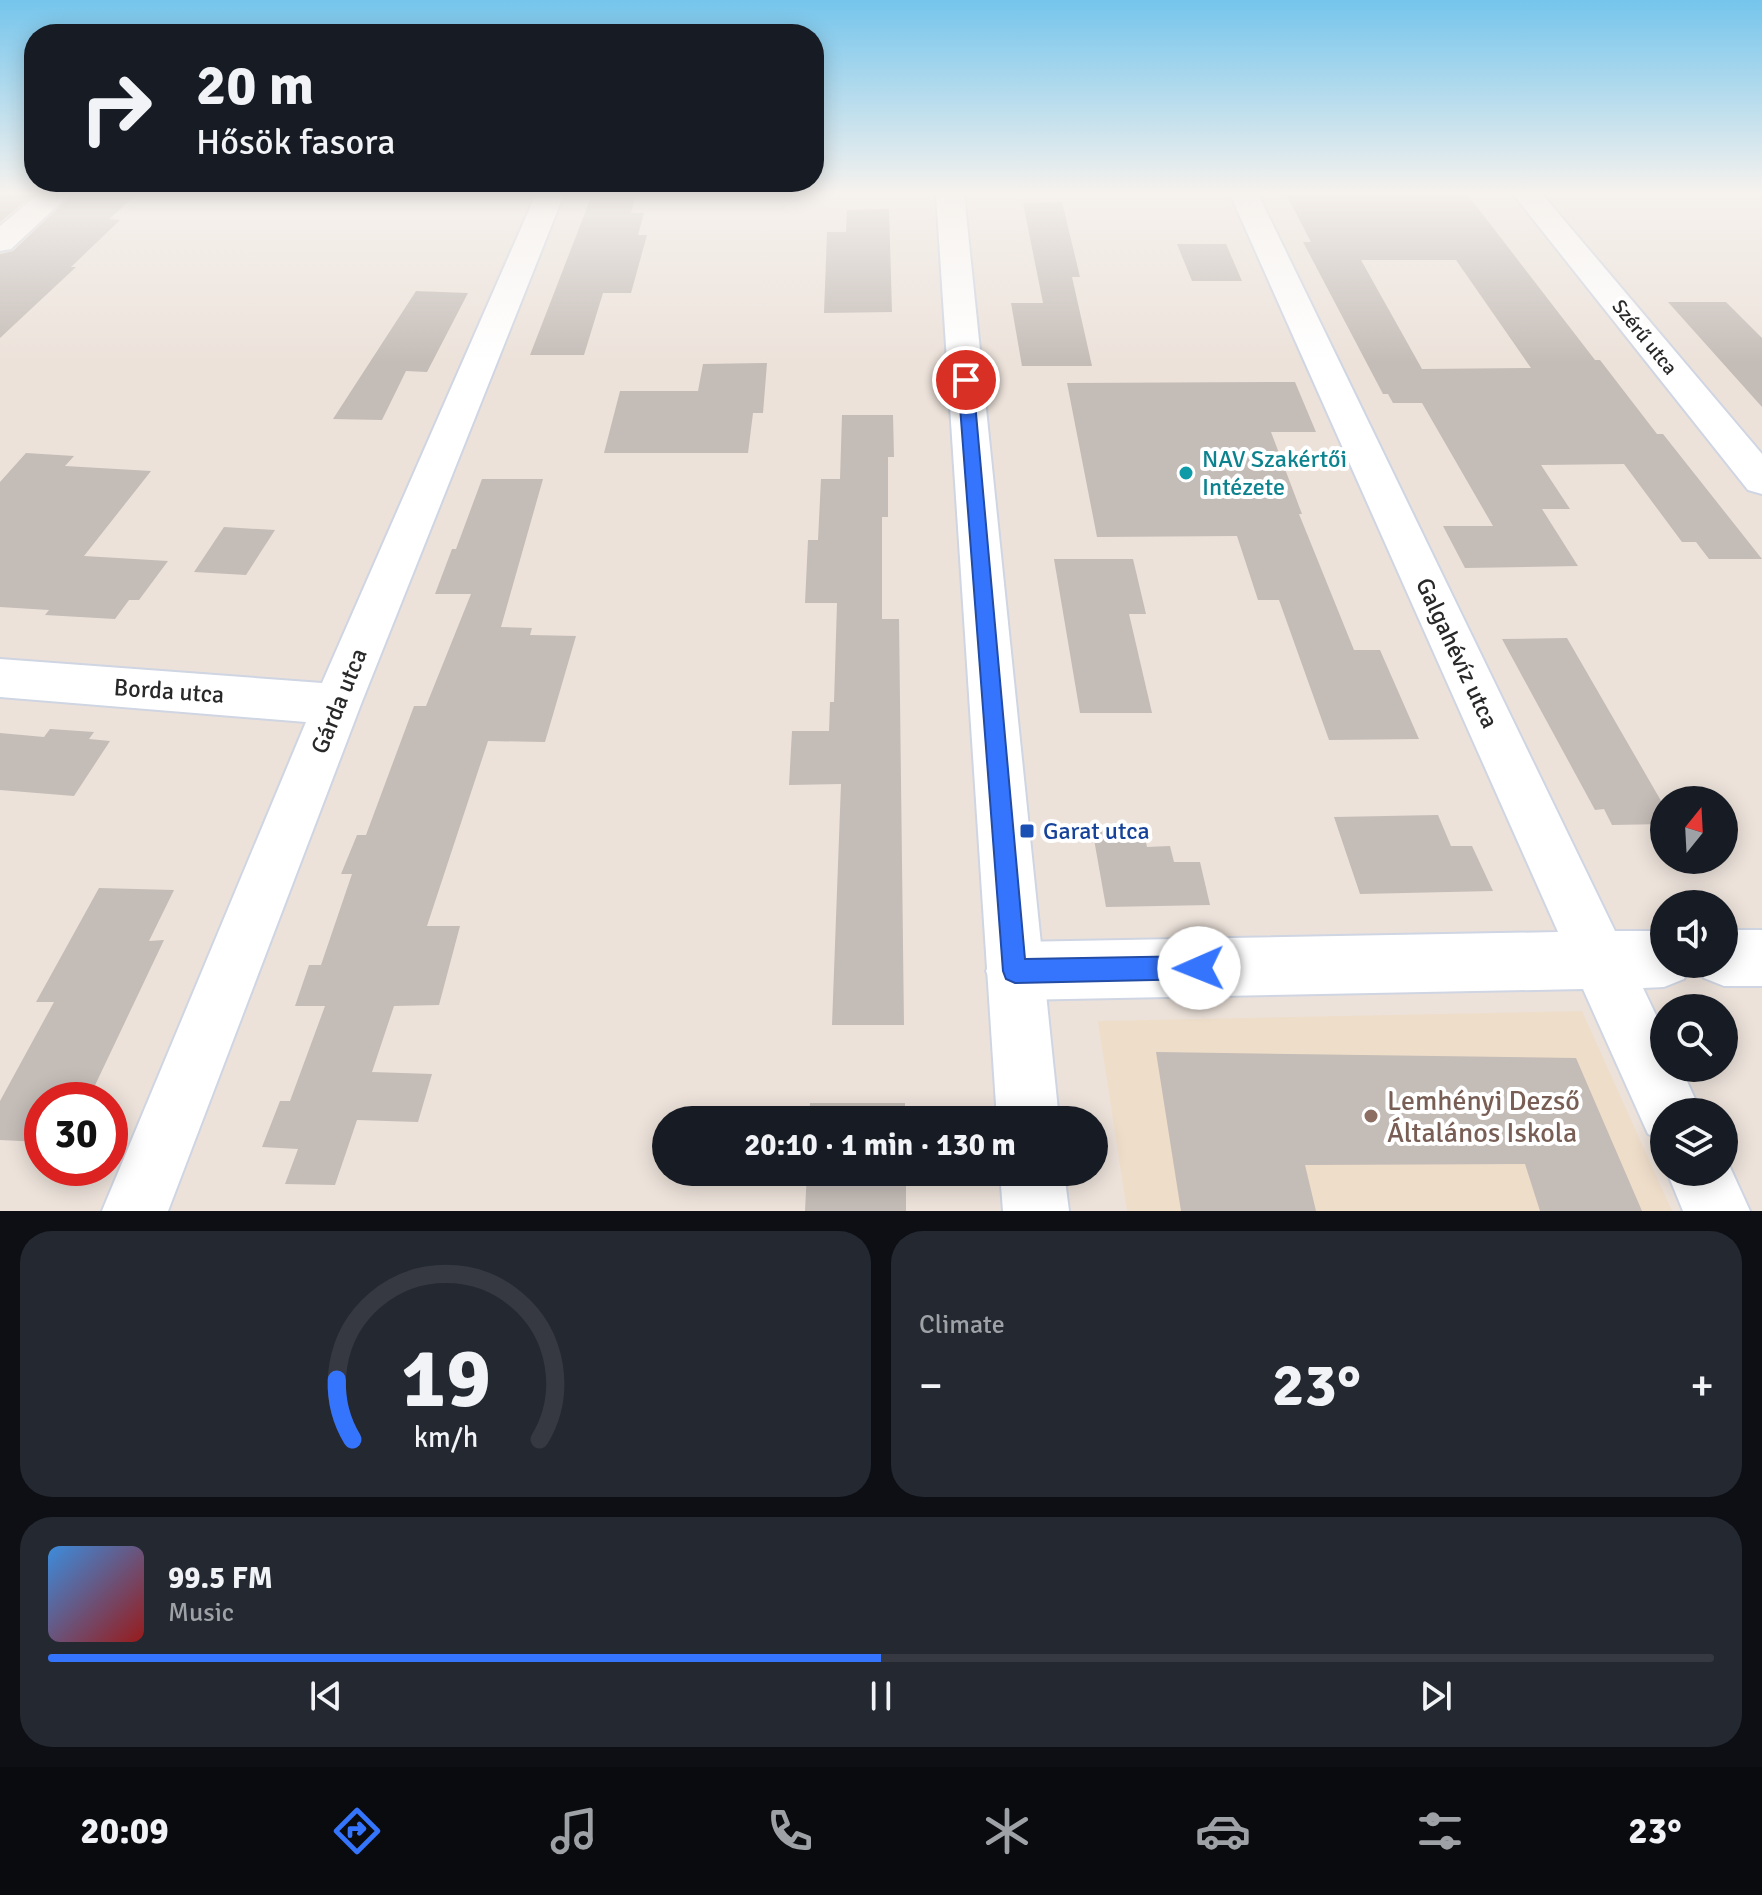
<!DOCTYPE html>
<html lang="en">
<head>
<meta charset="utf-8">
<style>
  :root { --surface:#171b24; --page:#242831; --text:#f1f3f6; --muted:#9ea1a6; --line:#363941; --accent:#3575fe }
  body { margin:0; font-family:Signika,sans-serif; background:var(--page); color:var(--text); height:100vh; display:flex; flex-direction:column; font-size:30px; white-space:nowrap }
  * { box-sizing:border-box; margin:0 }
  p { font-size:26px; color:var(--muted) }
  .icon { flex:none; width:44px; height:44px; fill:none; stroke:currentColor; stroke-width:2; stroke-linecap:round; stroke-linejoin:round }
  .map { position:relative; height:1211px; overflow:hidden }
  .details { display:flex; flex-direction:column; gap:20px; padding:20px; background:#0d0f14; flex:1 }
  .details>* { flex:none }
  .banner { position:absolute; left:24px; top:24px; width:800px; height:168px; border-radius:32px; box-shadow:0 4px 20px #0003; background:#171b24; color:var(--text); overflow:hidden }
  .needle { width:52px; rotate:18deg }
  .buttons { position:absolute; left:1650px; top:786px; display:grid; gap:16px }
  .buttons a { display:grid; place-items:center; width:88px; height:88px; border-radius:50%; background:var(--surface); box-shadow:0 4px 20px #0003; font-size:40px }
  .speed { position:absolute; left:24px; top:1082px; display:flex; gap:16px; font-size:40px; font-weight:700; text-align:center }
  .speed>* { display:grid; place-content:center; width:104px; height:104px; border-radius:50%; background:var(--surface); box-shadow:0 4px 20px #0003; line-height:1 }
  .speed .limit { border:12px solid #d22; background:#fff; color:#111 }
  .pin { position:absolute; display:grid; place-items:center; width:68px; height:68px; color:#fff; margin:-34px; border:4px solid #fff; border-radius:50%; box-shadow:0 2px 8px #0007 }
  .me { position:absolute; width:88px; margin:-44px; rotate:269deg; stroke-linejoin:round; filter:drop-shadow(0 0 6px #0008) }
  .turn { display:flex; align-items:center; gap:28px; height:168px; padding:0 40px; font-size:36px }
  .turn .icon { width:104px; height:104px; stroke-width:2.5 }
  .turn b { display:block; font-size:56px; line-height:68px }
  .big { font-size:60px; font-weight:800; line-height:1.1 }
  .details .tile { flex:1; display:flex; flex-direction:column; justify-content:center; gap:12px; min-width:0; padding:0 28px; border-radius:32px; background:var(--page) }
  .details .dial { align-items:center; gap:0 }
  .dial svg { height:208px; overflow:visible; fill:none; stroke:var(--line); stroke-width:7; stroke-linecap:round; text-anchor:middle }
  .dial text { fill:var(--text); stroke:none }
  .song { display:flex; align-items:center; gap:24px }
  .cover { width:96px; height:96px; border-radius:12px; background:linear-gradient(135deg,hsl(210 70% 55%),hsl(0 70% 35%)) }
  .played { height:8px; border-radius:4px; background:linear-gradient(90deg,var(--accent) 50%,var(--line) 50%) }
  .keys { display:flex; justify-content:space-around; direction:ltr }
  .heat { display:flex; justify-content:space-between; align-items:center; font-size:44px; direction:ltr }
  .details .tiles { flex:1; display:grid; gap:20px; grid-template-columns:1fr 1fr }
  .tile:last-child { grid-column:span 2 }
  .trip { position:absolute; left:652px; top:1106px; width:456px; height:80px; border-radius:40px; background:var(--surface); box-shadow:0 4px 20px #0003; font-weight:800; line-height:80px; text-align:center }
  .tab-bar { display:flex; height:128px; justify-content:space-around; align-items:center; background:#090b0e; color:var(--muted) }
  .tab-bar .icon { width:56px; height:56px }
  .tab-bar .on { color:var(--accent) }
  .tab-bar b { font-size:36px; color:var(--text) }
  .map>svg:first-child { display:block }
  .education { fill:#eeddc9 }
  .building { fill:#c4bcb7; fill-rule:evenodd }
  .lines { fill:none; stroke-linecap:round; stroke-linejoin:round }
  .street-casing { stroke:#cfd5e2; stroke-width:4 }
  .secondary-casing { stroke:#cfd5e2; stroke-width:4 }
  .street { fill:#fff; fill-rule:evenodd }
  .secondary { fill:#fff; fill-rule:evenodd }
  .route { fill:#3575fe; stroke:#224ca5; stroke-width:2 }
  .culture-dot { fill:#0f9aa8; stroke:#fff; stroke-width:3 }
  .transit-dot { fill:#1a4fb4; stroke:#fff; stroke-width:3 }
  .education-dot { fill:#8d6e63; stroke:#fff; stroke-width:3 }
  .labels { text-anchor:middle; stroke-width:8; stroke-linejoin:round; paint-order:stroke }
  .far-street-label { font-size:20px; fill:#292929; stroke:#fff }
  .culture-label { font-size:24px; fill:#0d838f; stroke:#fff; text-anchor:start }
  .street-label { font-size:24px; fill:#292929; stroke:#fff }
  .transit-label { font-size:24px; fill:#164399; stroke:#fff; text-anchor:start }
  .near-education-label { font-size:28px; fill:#785e54; stroke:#fff; text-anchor:start }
</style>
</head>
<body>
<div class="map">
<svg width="1762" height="1211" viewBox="0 0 1762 1211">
  <rect width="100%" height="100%" fill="#ece2da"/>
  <!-- education -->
  <path class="education" d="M 1582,1011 L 1672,1211 L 1127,1211 L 1098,1021 Z"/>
  <!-- building -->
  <g class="building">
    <path d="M 0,194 L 35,194 L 0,222 Z"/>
    <path d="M 73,194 L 137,194 L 109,219 L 120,220 L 71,267 L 76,267 L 0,338 L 0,254 L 13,251 Z"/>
    <path d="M 1286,194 L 1467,194 L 1595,360 L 1600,360 L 1657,434 L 1663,434 L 1762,559 L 1709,559 L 1696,542 L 1682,542 L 1624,464 L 1541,465 L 1570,509 L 1542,509 L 1578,566 L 1465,568 L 1443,526 L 1493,526 L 1422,403 L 1393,403 L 1388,394 L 1383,394 L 1303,242 L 1311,242 ZM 1361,260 L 1456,260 L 1531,368 L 1422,369 Z"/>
    <path d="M 601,195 L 636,195 L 631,213 L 644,213 L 638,235 L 647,235 L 631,293 L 603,293 L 584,355 L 530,355 L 590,200 L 600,200 Z"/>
    <path d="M 1062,202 L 1080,277 L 1072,277 L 1092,366 L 1022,366 L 1011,303 L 1043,303 L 1023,203 Z"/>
    <path d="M 889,209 L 892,312 L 824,313 L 827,232 L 846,232 L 847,210 Z"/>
    <path d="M 1177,244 L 1226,244 L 1242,281 L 1192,281 Z"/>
    <path d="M 416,291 L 468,293 L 427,372 L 406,371 L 382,420 L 333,419 Z"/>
    <path d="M 1668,302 L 1726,302 L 1762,338 L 1762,407 Z"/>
    <path d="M 767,363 L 763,413 L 753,413 L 748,453 L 604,453 L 620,391 L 698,391 L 703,364 Z"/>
    <path d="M 1295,382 L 1316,432 L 1271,432 L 1302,514 L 1299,514 L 1354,650 L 1380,650 L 1419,739 L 1329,740 L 1279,600 L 1258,600 L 1237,536 L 1097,537 L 1067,383 Z"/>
    <path d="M 842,415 L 893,415 L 894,457 L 888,457 L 888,517 L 882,517 L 882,619 L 899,619 L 904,1025 L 832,1025 L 841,784 L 789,785 L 792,731 L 829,731 L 830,702 L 834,702 L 837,603 L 805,603 L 808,540 L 818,540 L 821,479 L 840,479 Z"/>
    <path d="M 26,453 L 74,456 L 65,466 L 151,471 L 84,556 L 168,561 L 139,600 L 129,600 L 115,619 L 45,615 L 49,610 L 0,607 L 0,482 Z"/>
    <path d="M 482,479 L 543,479 L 501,627 L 532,628 L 530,635 L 576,636 L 545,742 L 488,741 L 427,926 L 460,926 L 439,1005 L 394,1006 L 372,1072 L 432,1074 L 418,1122 L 357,1120 L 335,1185 L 285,1184 L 298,1149 L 262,1147 L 280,1101 L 290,1101 L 325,1006 L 295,1006 L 309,965 L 321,965 L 352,874 L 341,874 L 357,835 L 366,835 L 414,706 L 426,706 L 471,594 L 435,594 L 452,549 L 456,549 Z"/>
    <path d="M 224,527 L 275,530 L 246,575 L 194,572 Z"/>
    <path d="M 1054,559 L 1133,559 L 1146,614 L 1129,614 L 1152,713 L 1080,713 Z"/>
    <path d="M 1567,638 L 1664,806 L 1664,824 L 1612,825 L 1604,809 L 1595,810 L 1502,639 Z"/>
    <path d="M 50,729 L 94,732 L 89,739 L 110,741 L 74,796 L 0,790 L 0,733 L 44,737 Z"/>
    <path d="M 1438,815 L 1451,846 L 1472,846 L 1493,891 L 1360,894 L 1334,817 Z"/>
    <path d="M 1092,828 L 1143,828 L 1147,847 L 1170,846 L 1174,862 L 1200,862 L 1210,905 L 1106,907 Z"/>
    <path d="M 99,888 L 174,890 L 149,941 L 164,940 L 88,1100 L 42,1100 L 42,1142 L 0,1140 L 0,1101 L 54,1002 L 36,1002 Z"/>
    <path d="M 1156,1052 L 1576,1058 L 1642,1211 L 1540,1211 L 1525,1164 L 1305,1165 L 1316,1211 L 1181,1211 Z"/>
    <path d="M 810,1103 L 905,1103 L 905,1120 L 809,1120 Z"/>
    <path d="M 807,1172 L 906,1172 L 906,1211 L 805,1211 Z"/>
  </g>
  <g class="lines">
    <defs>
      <g id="street">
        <path d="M 39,194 L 70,194 L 11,249 L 0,251 L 0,226 Z"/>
        <path d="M 536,194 L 564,194 L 361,704 L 168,1211 L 102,1211 L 306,722 L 0,697 L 0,659 L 322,683 Z"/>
        <path d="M 1230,194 L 1258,194 L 1615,931 L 1664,931 L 1664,964 L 1690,964 L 1684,979 L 1664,987 L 1643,988 L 1664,1032 L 1664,1068 L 1681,1068 L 1701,1112 L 1664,1112 L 1664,1141 L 1648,1134 L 1583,989 L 1015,1000 L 995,991 L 986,971 L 995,951 L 1015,942 L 1558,932 Z"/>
        <path d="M 1513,194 L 1542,194 L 1762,454 L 1762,494 L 1748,490 Z"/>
        <path d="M 1724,930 L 1762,930 L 1762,986 L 1724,986 L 1704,978 L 1698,964 L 1724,964 Z"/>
        <path d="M 1724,1154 L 1750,1211 L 1683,1211 L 1667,1172 L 1724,1172 Z"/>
      </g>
      <g id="secondary">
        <path d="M 936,194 L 964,194 L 1059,1120 L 997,1120 Z"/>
        <path d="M 1000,1172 L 1064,1172 L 1069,1211 L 1003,1211 Z"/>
      </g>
    </defs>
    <!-- street casing -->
    <use href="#street" class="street-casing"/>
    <!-- secondary casing -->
    <use href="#secondary" class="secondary-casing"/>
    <!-- street -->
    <use href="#street" class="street"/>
    <!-- secondary -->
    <use href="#secondary" class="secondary"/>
  </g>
  <!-- sky -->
  <linearGradient id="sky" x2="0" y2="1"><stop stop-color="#75c5ec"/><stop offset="0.53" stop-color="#f6f2ee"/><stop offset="1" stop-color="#f6f2ee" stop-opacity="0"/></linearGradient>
  <rect width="1762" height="363" fill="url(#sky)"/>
  <!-- route -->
  <path class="route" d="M 966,376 L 973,380 L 1025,959 L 1199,956 L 1208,959 L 1211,968 L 1208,976 L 1199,979 L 1015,983 L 1006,979 L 1003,971 L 958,380 Z"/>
  <!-- markers -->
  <circle class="culture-dot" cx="1186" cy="473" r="8"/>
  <rect class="transit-dot" x="1019" y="823" width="16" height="16" rx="4"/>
  <circle class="education-dot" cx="1371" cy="1116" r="8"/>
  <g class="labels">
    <!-- far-street labels -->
    <g class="far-street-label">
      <text transform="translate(1645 337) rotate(51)" y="7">Szérű utca</text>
    </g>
    <!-- culture labels -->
    <g class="culture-label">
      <text x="1202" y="467">NAV Szakértői<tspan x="1202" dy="28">Intézete</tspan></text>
    </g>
    <!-- street labels -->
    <g class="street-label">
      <text transform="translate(1457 653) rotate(65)" y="8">Galgahévíz utca</text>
      <text transform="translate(169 691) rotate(4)" y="8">Borda utca</text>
      <text transform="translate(339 701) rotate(-68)" y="8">Gárda utca</text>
    </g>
    <!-- transit labels -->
    <g class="transit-label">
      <text x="1043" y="839">Garat utca</text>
    </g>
    <!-- near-education labels -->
    <g class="near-education-label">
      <text x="1387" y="1110">Lemhényi Dezső<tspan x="1387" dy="32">Általános Iskola</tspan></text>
    </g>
  </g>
</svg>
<div class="buttons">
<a><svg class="needle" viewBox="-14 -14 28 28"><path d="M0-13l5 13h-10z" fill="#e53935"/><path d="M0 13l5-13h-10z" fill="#9ea1a6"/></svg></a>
<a><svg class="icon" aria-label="sound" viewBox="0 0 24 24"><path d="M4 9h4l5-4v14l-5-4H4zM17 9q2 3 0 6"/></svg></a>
<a><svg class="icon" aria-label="search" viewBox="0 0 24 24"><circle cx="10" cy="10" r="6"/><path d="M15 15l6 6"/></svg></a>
<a><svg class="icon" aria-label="layers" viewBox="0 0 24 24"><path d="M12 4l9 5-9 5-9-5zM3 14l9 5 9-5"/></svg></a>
</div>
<div class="speed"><div class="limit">30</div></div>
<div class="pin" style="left:966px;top:380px;background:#d93025"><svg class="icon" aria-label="arrive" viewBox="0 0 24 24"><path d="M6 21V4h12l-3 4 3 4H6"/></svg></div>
<svg class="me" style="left:1199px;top:968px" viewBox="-20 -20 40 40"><circle r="19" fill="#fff"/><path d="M0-13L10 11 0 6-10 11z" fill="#3575fe"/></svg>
<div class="trip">20:10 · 1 min · 130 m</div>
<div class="banner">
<div class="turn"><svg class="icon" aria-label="right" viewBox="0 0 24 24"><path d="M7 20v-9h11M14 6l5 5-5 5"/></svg><div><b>20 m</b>Hősök fasora</div></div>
</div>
</div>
<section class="details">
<div class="tiles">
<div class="tile dial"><svg viewBox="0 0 100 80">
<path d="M14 69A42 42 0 1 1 86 69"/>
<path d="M14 69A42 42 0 0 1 8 46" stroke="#3575fe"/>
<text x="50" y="56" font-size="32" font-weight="700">19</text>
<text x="50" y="72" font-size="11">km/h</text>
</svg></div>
<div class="tile"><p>Climate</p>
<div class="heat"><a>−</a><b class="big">23°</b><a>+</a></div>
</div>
<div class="tile">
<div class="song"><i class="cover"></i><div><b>99.5 FM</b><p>Music</p></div></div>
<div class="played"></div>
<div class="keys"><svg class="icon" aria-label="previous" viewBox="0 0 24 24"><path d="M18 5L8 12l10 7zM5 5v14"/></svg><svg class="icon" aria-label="pause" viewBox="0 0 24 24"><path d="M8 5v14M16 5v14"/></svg><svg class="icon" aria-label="next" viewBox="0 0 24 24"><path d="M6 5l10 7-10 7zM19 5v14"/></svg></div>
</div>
</div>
</section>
<nav class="tab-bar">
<b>20:09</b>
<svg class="icon on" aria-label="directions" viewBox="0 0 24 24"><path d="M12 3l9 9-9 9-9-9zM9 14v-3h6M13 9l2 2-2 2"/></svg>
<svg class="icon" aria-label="music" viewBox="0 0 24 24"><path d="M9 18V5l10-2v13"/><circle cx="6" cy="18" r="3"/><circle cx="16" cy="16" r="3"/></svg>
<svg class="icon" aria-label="phone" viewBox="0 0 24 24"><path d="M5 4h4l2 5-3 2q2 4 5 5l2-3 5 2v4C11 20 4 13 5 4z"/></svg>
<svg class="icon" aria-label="climate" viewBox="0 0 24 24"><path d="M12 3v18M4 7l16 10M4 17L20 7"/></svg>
<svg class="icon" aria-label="car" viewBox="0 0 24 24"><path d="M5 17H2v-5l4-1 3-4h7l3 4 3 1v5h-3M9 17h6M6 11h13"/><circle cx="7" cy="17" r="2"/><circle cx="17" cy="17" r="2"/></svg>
<svg class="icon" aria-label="filters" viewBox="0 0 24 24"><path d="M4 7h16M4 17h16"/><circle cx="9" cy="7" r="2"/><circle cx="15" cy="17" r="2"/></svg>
<b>23°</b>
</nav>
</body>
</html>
